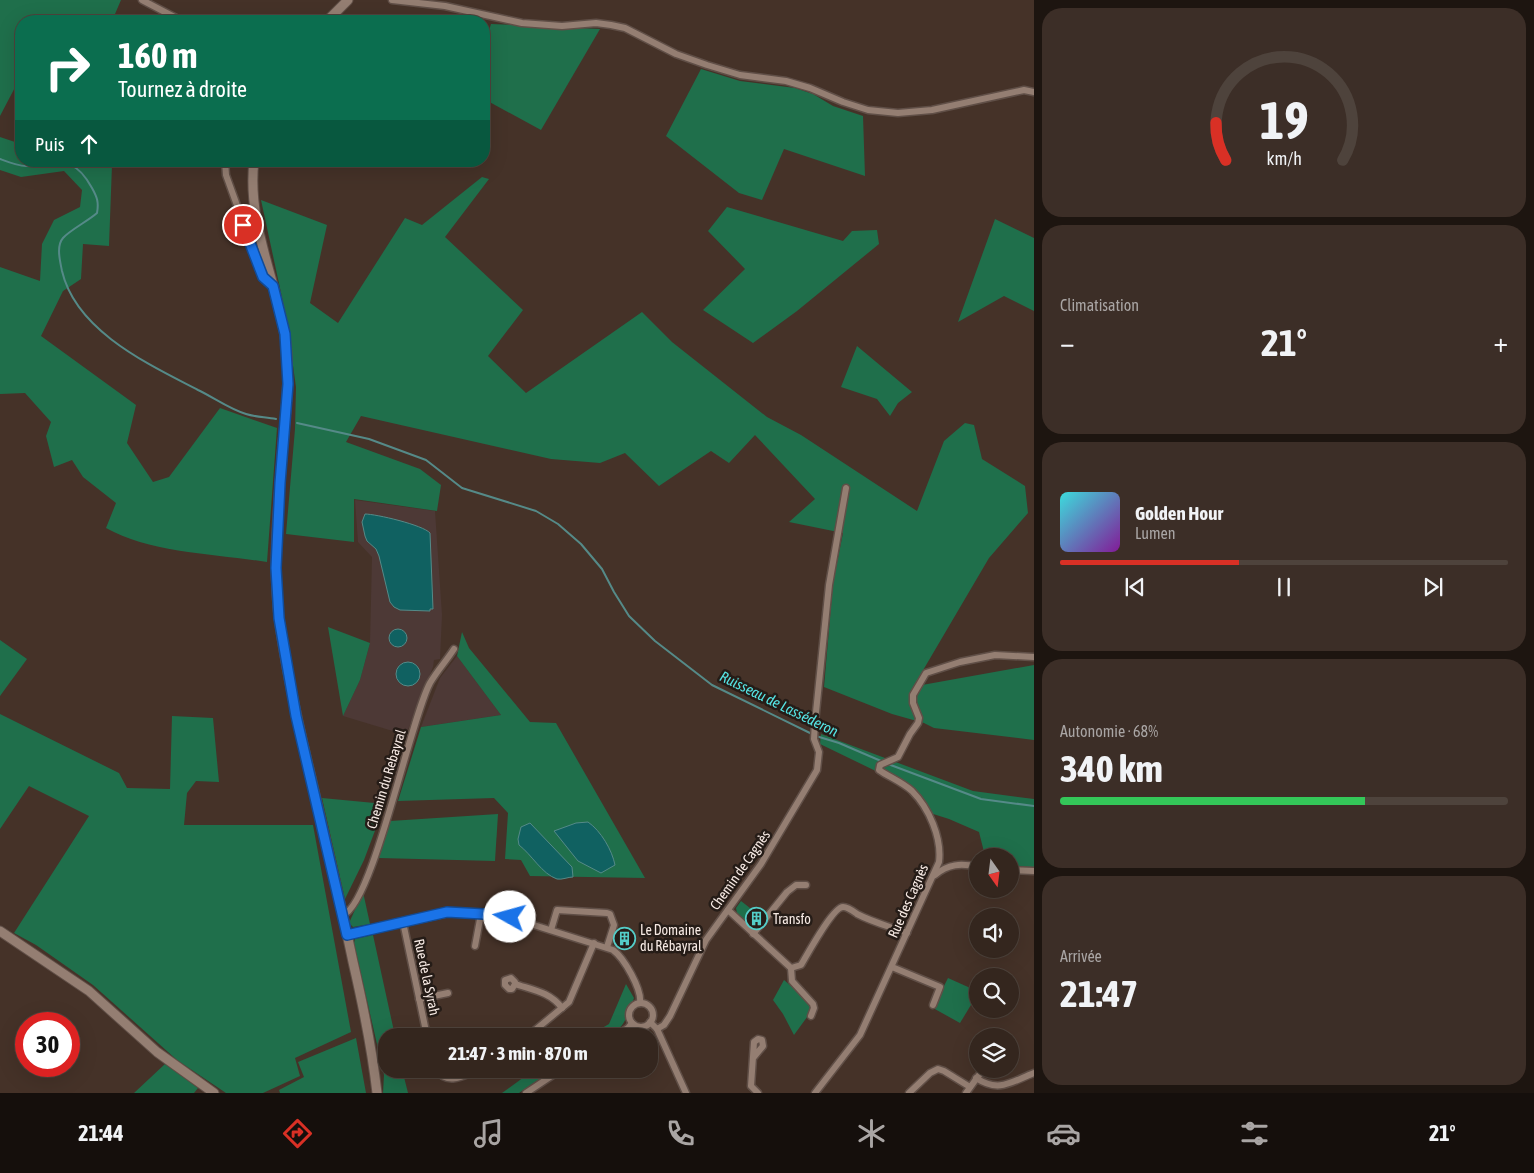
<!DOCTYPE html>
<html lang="fr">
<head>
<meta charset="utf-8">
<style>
  :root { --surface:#34261e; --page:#3c2e27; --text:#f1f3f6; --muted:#a9a5a4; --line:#4e433c; --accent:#d93025 }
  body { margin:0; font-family:"Asap Condensed",sans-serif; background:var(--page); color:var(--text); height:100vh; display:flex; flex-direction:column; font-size:19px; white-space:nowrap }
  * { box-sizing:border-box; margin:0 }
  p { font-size:16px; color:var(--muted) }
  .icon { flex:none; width:28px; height:28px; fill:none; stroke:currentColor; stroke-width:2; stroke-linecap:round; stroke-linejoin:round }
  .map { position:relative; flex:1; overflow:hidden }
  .sheet { display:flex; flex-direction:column; gap:8px; padding:8px; background:#1d1510; width:500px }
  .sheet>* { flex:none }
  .hud { position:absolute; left:15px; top:15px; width:475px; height:152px; border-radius:20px; box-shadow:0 5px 20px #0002,0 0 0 1px var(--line); background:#0b6e4f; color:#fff; overflow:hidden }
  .needle { width:32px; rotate:166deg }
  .controls { position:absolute; left:969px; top:848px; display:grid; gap:10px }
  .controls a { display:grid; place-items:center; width:50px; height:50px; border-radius:50%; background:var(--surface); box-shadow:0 5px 20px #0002,0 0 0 1px var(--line); font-size:25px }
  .speed { position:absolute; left:15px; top:1012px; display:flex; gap:10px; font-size:25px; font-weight:700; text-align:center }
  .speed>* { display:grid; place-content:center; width:65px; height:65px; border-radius:50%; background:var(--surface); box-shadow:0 5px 20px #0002,0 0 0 1px var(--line); line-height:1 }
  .speed .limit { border:8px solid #d22; background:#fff; color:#111 }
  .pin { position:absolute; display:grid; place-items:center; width:42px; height:42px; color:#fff; margin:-21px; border:2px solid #fff; border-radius:50%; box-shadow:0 1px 5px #0007 }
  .me { position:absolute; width:55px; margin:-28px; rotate:277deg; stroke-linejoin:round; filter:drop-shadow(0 0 4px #0008) }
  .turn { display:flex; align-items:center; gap:18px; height:105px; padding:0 20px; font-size:22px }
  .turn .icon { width:65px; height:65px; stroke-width:2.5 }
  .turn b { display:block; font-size:35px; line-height:42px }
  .then { display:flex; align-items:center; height:48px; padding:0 20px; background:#0003; gap:10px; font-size:19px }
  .big { font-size:38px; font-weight:700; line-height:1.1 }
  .sheet .widget { flex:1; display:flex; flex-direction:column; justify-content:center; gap:8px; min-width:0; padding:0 18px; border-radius:20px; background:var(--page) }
  .sheet .dial { align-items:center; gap:0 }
  .dial svg { height:130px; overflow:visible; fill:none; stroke:var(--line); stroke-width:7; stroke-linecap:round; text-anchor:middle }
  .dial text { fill:var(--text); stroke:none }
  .song { display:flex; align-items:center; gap:15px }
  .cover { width:60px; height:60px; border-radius:8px; background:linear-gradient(135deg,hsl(180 70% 55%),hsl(290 70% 35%)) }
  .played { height:5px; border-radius:2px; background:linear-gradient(90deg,var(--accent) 40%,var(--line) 40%) }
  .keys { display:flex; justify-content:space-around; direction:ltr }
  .heat { display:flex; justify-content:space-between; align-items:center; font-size:28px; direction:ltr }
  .charge { height:8px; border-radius:4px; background:linear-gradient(90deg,#34c759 68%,var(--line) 0) }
  .trip { position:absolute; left:378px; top:1028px; width:280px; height:50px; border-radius:20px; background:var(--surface); box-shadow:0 5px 20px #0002,0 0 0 1px var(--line); font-weight:700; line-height:50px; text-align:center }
  .tab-bar { display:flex; height:80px; justify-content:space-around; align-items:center; background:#150f0c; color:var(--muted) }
  .tab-bar .icon { width:35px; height:35px }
  .tab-bar .on { color:var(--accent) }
  .tab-bar b { font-size:22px; color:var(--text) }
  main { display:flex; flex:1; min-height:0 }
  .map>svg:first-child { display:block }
  .industrial { fill:#4d3936 }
  .green { fill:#1f6f4b }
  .water { fill:#106161; stroke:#558a88 }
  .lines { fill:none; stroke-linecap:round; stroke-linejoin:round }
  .stream { stroke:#558a88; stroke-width:2 }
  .street-casing { stroke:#604f47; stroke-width:9 }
  .secondary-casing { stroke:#604f47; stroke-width:11 }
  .street { stroke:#947e72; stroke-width:6 }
  .secondary { stroke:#947e72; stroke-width:9 }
  .route-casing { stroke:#114b97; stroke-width:12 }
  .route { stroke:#1a73e8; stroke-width:9 }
  .labels { text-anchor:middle; stroke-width:5; stroke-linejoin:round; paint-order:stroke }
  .street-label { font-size:14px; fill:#f7eae4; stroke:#251c17 }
  .poi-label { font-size:14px; fill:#f7eae4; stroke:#251c17; text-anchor:start }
  .water-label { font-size:15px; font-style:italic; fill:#55e3e3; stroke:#251c17 }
</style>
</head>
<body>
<main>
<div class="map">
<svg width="1034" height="1093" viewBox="0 0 1034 1093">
  <rect width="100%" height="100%" fill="#453228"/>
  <!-- industrial -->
  <g class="industrial">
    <path d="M 355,500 L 435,511 L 442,615 L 440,659 L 434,660 L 433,667 L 406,735 L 343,716 L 360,680 L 370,643 L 372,557 L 358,542 Z"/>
    <path d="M 457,656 L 501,715 L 421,727 L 440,678 Z"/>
  </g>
  <!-- green -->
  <g class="green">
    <path d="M 0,0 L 121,0 L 112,21 L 21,21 L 21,76 L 0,116 Z"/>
    <path d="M 491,24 L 600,29 L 541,130 L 484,99 L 484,47 Z"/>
    <path d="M 701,69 L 740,81 L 795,88 L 813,94 L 833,106 L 863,116 L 865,176 L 784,149 L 762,200 L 739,193 L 666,136 Z"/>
    <path d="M 0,137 L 21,144 L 21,161 L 93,161 L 112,165 L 109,246 L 83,244 L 81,279 L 63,291 L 41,336 L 136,405 L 127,443 L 153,482 L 169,477 L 220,408 L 277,428 L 267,562 C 217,554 150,553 106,528 L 116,503 L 83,477 L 72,460 L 54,467 L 46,436 L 51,422 L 25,393 L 0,394 L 0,267 L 40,281 L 42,244 L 54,220 L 80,207 L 82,190 L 64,171 L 21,177 L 0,170 Z"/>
    <path d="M 482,177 L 489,179 L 445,237 L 523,310 L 488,356 L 526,393 L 642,312 L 672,342 L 767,417 L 801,435 L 917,511 L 944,441 L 965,423 L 974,425 L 982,459 L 1025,486 L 1028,513 L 989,558 L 922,672 L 922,685 L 1034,665 L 1034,740 L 934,728 L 924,723 L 892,714 L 824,687 L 833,583 L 843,533 L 789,522 L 815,499 L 755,435 L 729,463 L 711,451 L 659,486 L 625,453 L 600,463 L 551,459 L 361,416 L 346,442 L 420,469 L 441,485 L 437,511 L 354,499 L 354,542 L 286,534 L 295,429 L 296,387 L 286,316 L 261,200 L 327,225 L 310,303 L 338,323 L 405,218 L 422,225 Z"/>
    <path d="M 727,207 L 843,241 L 852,231 L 877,230 L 879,244 L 797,311 L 753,343 L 703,310 L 745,269 L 708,231 Z"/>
    <path d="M 995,219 L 1034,238 L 1034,311 L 1004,296 L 958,322 Z"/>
    <path d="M 857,346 L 912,392 L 898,403 L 890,416 L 877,399 L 841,387 Z"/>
    <path d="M 328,627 L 370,643 L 360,680 L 343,716 Z"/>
    <path d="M 462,632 L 469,648 L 530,722 L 556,723 L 645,878 L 530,876 L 521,860 L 505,859 L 508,813 L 494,798 L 398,801 L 421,727 L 501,715 L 457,656 Z"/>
    <path d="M 0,640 L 27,659 L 0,696 Z"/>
    <path d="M 0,714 L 119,773 L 127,788 L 170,789 L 172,716 L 213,718 L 219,782 L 196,781 L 187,793 L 184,825 L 313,825 L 351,1032 L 295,1058 L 300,1076 L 263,1093 L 226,1093 L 177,1060 L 93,985 L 36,945 L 14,933 L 89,816 L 29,786 L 0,829 Z"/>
    <path d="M 821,734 L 973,791 L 1034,799 L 1034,870 L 1010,868 L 1010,856 L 985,856 L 979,832 L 949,819 L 930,813 L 908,792 L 886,776 L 820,744 Z"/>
    <path d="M 322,798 L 385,804 L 364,860 L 345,899 Z"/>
    <path d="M 498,814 L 495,861 L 379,858 L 390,821 Z"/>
    <path d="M 363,892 L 370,924 L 353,927 L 349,923 Z"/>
    <path d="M 741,901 L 759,915 L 755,920 L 758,923 L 756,925 L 750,925 L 737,913 L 736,908 Z"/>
    <path d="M 373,935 L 395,1036 L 386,1036 L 386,1069 L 402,1069 L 408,1093 L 383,1093 L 384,1075 L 354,943 L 355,939 Z"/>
    <path d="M 948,978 L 977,991 L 977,995 L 960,1023 L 933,1008 Z"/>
    <path d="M 784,980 L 807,1000 L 811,1007 L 810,1013 L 794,1035 L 783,1014 L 773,1000 Z"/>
    <path d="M 626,984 L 634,998 C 623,1027 622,1036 588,1036 L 609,1024 Z"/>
    <path d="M 356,1038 L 366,1093 L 280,1093 L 279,1090 L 304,1077 L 298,1062 Z"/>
    <path d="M 165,1064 L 198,1088 L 194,1093 L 134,1093 Z"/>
    <path d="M 535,1069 L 554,1069 L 519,1093 L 502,1093 Z"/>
  </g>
  <!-- water -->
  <g class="water">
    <path d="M 365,514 C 376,514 423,525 430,533 L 433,609 L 430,609 L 430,611 L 400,610 L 394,607 L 390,602 L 379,556 L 376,549 L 367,541 L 365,536 L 362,522 Z"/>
    <circle cx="398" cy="638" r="9"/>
    <circle cx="408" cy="674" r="12"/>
    <path d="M 588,822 C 601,831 612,850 615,865 L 601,873 L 578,861 L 554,831 L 576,823 Z"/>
    <path d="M 530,823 L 572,867 L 573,877 C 568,877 562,880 557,879 C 542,874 532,855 519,845 L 518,839 L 521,827 Z"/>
  </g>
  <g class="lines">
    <!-- stream -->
    <g class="stream">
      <path d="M 0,159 C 8,162 18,166 26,166 C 59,166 72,152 92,188 C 97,197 99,202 97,213 C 88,221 70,230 63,238 C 56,246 60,261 62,271 C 76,331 148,364 198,390 C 213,397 229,409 246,414 C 255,417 266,417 276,419"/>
      <path d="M 297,423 L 369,439 L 426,460 L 462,488 L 536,511 L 558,524 L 581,544 L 602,569 L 614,592 L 629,616 L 655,641 L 712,685 L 812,734"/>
      <path d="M 816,736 L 839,743 L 881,761"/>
      <path d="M 888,764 L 981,799 L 1034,806"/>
    </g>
    <defs>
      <g id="street">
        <path d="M 142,0 L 182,21"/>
        <path d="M 392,0 L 445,6 L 522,23 L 562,26 L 596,23 L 611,25 L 625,28 L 676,54 L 707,65 L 740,75 L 786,81 L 810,88 L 843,102 L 868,110 L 898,113 L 932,110 L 1024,90 L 1034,92"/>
        <path d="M 225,161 L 226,175 L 263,277 L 273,286"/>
        <path d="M 239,161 L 253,164"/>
        <path d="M 1010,870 L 1034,871"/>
        <path d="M 935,875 C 948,864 961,863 978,867"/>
        <path d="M 728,910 L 791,968 L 801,965 C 807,955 833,907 843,907 C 848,907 853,911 857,914 C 872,922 891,927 907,933"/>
        <path d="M 343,915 C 373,904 410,720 430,683 C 437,671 447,660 454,649"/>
        <path d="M 403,922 L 427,1036"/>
        <path d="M 551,930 L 557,910 L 607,913 L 610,914 L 614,925 L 607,947"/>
        <path d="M 753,934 L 787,892 L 796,885 L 806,885"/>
        <path d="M 347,935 L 452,912 L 502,915 L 613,950 C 624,958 642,989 640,1003"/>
        <path d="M 475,946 L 481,914"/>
        <path d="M 892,967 L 940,987 L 933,1005"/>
        <path d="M 791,968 L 792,981 L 813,1004 L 814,1008 L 811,1016"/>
        <path d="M 515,984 L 512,989 L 509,989 L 505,985 L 505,980 L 511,978 L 515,982 L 515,984 C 533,990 550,992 562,1008"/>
        <path d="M 419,999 L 448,993"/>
        <circle cx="641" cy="1015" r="12"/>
        <path d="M 650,1022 L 657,1029 L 686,1093"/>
        <path d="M 657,1029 L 664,1025 L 670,1016 L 706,940 L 761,864 L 817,770 L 819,752 L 814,739 L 815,722 L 829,585 L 846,488"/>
        <path d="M 528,1036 L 569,1002 L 594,943"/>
        <path d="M 615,1036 L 628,1028 L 632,1023"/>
        <path d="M 753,1058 L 763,1046 L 762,1040 L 758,1039 L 754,1042 L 751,1086 L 758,1093"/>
        <path d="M 436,1069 C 447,1087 465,1075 480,1069"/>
        <path d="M 976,1078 C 999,1093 1011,1082 1034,1073"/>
        <path d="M 526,1093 L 562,1069"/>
        <path d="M 815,1093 L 860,1035 L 939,862 C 942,838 929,808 912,791 C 902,782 889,777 879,770 L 880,765 L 898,757 L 910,734 L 918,723 L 919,718 L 913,703 L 913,695 L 926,673 L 960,662 L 995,655 L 1034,657"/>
        <path d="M 909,1093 L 930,1073 L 938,1069 L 944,1071 L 970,1087"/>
        <path d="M 966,1093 L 982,1071"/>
      </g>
      <g id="secondary">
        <path d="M 327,21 L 348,0"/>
        <path d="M 254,161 C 246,227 281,288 287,352 C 289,383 286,412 283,442 C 279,500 272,560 279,618 C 286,671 298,724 311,777 C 325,838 340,900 353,962 C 363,1005 372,1049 377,1093"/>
        <path d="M 0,931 L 89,991 L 157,1052 L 214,1093"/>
      </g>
    </defs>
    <!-- street casing -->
    <use href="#street" class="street-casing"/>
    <!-- secondary casing -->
    <use href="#secondary" class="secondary-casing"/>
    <!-- street -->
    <use href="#street" class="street"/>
    <!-- secondary -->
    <use href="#secondary" class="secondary"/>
  </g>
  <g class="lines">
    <defs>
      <path id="route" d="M 243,225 L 263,277 L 273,286 L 285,334 L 288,384 L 280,483 L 276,568 L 279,618 L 296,716 L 347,935 L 447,912 L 502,915 L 510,917"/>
    </defs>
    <!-- route casing -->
    <use href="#route" class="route-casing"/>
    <!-- route -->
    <use href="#route" class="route"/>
  </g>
  <!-- icons -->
  <defs>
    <symbol id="building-ring" viewBox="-11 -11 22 22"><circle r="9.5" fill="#251c17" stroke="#54cdc8" stroke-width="1.5"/><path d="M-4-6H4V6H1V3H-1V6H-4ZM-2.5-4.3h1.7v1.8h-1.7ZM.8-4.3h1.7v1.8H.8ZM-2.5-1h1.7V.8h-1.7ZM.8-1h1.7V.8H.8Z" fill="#54cdc8"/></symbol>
  </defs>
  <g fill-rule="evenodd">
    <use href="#building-ring" x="744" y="906" width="25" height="25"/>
    <use href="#building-ring" x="612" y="926" width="25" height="25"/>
  </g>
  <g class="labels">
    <!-- street labels -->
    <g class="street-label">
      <text transform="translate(386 779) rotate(-73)" y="5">Chemin du Rebayral</text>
      <text transform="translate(740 870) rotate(-55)" y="5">Chemin de Cagnès</text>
      <text transform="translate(908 901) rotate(-66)" y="5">Rue des Cagnès</text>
      <text transform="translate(427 977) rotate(78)" y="5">Rue de la Syrah</text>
    </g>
    <!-- poi labels -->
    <g class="poi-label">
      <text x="773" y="924">Transfo</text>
      <text x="640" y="935">Le Domaine<tspan x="640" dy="16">du Rébayral</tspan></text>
    </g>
    <!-- water labels -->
    <g class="water-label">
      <text transform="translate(779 704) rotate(26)" y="5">Ruisseau de Lasséderon</text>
    </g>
  </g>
</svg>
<div class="controls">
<a><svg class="needle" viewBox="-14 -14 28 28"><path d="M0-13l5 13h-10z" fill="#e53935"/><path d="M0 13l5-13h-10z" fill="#a9a5a4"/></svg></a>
<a><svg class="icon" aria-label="sound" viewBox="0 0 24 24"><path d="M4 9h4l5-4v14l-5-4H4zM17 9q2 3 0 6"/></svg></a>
<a><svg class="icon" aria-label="search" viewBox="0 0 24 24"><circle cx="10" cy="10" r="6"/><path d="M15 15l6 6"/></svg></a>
<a><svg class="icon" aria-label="layers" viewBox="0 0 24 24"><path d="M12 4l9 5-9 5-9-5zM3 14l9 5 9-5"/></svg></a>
</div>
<div class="speed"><div class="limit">30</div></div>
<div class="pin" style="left:243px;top:225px;background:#d93025"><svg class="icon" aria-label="arrive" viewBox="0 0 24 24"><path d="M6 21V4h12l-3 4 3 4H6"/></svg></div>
<svg class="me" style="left:510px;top:917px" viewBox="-20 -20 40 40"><circle r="19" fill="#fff"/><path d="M0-13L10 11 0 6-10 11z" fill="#1a73e8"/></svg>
<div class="trip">21:47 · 3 min · 870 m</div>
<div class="hud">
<div class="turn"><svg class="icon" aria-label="right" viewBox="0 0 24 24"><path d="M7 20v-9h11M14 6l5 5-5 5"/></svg><div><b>160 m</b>Tournez à droite</div></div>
<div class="then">Puis<svg class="icon" aria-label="ahead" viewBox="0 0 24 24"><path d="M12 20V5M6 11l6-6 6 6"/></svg></div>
</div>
</div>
<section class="sheet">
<div class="widget dial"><svg viewBox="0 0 100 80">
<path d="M14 69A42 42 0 1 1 86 69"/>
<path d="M14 69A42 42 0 0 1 8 46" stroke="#d93025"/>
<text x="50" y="56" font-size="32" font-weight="700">19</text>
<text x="50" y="72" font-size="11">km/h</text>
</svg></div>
<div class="widget"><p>Climatisation</p>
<div class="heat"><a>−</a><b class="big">21°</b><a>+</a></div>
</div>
<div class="widget">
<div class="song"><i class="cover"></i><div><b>Golden Hour</b><p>Lumen</p></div></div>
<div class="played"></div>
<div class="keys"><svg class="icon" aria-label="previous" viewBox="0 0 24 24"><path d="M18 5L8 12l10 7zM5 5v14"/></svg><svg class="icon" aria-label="pause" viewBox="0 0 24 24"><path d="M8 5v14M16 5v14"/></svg><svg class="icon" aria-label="next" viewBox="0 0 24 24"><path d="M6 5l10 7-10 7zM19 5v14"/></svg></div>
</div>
<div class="widget"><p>Autonomie · 68%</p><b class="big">340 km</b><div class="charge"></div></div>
<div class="widget"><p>Arrivée</p><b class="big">21:47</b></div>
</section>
</main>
<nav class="tab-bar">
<b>21:44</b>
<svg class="icon on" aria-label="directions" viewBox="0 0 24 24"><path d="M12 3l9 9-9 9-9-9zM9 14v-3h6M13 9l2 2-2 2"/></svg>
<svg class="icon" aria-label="music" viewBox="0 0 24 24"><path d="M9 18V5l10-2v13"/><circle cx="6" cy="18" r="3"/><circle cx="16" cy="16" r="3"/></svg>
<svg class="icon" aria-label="phone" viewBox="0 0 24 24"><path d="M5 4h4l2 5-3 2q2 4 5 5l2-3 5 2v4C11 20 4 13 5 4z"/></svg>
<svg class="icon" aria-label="climate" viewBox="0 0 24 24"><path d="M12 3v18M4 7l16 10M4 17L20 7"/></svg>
<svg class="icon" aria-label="car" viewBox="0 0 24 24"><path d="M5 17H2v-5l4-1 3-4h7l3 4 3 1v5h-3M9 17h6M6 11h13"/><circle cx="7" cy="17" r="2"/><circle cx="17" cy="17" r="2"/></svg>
<svg class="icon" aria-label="filters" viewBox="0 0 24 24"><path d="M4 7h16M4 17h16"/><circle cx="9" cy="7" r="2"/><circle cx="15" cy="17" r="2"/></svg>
<b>21°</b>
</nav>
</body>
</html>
